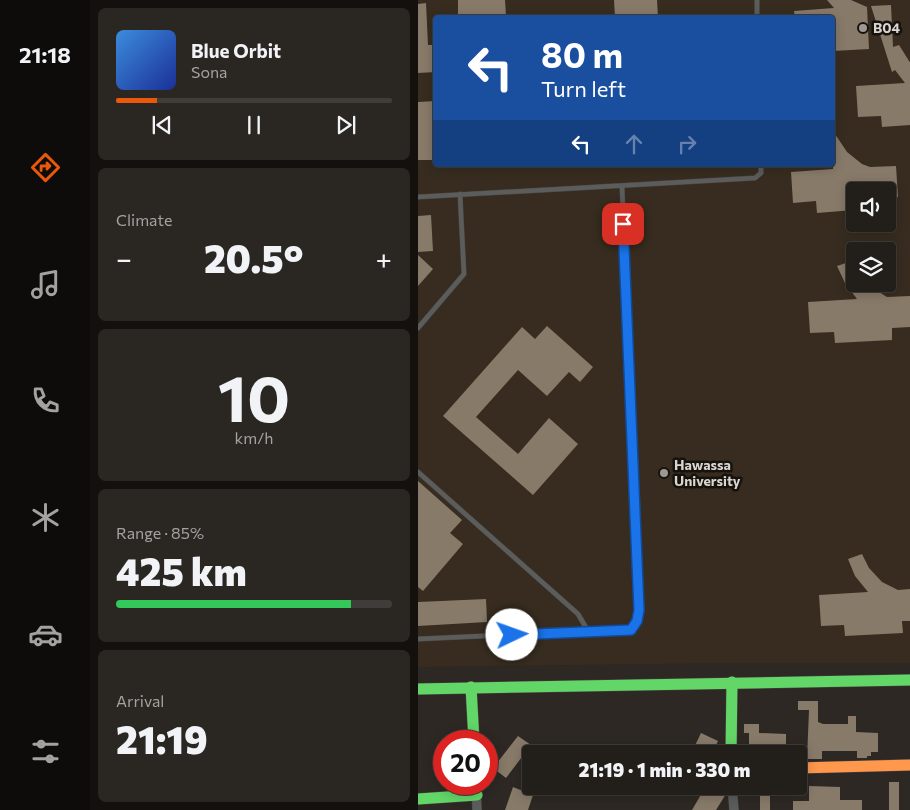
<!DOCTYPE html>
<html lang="en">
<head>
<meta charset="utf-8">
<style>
  :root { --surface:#221e1a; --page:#2a2723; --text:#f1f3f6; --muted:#a2a2a2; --line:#3f3c39; --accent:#ea580c }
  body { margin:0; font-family:Commissioner,sans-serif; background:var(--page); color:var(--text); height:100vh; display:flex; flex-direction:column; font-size:19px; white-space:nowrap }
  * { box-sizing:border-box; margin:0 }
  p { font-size:16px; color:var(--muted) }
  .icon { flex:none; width:28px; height:28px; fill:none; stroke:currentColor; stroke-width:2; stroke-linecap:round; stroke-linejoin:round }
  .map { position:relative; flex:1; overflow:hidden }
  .sheet { display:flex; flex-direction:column; gap:8px; padding:8px; background:#13100e; width:328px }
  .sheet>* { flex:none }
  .guide { position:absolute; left:15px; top:15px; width:402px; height:152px; border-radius:5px; box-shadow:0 2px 12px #0003,0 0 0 1px var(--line); background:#1a4fa0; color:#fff; overflow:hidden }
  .fabs { position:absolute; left:428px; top:182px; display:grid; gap:10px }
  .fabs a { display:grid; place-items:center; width:50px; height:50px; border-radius:5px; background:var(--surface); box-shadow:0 2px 12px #0003,0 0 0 1px var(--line); font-size:25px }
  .speed { position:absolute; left:15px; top:730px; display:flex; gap:10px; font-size:25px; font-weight:700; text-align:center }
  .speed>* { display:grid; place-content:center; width:65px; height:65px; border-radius:50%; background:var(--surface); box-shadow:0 2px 12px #0003,0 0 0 1px var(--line); line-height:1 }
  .speed .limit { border:8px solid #d22; background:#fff; color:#111 }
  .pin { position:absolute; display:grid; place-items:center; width:42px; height:42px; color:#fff; margin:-21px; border-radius:10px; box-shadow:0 2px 8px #0006 }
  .me { position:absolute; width:55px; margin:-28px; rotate:87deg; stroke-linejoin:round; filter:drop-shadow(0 0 4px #0008) }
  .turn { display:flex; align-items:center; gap:18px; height:105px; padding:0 25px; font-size:22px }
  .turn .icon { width:65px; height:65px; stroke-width:2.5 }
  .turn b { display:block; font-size:35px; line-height:42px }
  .lanes { display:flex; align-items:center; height:48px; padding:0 25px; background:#0003; justify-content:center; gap:25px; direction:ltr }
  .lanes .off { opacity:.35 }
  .big { font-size:38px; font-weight:800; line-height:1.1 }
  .sheet .tile { flex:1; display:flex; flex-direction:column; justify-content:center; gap:8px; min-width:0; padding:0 18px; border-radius:8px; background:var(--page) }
  .sheet .dial { align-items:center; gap:0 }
  .dial b { font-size:65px; line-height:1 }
  .song { display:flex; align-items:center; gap:15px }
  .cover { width:60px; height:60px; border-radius:8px; background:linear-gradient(135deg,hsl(210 70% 55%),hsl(230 70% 35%)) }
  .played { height:5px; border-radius:2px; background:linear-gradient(90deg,var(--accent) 15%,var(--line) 15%) }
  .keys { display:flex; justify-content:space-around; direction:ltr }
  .heat { display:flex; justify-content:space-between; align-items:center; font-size:28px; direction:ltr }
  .charge { height:8px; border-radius:4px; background:linear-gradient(90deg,#34c759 85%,var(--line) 0) }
  .trip { position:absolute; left:104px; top:745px; width:285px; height:50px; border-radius:5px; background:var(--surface); box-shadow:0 2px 12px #0003,0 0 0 1px var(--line); font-weight:800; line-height:50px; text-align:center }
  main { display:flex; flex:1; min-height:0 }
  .tab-bar { display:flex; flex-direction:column; width:90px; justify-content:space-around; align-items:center; background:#0e0c0a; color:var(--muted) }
  .tab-bar .icon { width:35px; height:35px }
  .tab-bar .selected { color:var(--accent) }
  .tab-bar b { font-size:22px; color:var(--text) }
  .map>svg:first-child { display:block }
  .built { fill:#372c1f; fill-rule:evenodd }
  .building { fill:#887a69 }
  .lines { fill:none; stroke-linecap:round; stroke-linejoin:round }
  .lane-casing { stroke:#48443f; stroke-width:5.5 }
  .street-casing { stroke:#48443f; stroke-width:10 }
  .fast-casing { stroke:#48443f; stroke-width:12 }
  .slow-casing { stroke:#48443f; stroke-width:12 }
  .lane { stroke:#5b5c5c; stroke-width:4.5 }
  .street { stroke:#5b5c5c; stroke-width:9 }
  .fast { stroke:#63d668; stroke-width:11 }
  .slow { stroke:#ff974d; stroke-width:11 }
  .route-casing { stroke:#114b97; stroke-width:12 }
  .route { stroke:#1a73e8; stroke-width:9 }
  .poi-dot { fill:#9d9893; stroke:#16120e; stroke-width:2 }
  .labels { text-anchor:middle; stroke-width:5; stroke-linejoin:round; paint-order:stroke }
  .poi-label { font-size:14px; font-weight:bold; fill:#dad5cf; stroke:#16120e; text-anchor:start }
</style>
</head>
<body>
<main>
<nav class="tab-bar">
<b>21:18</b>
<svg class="icon selected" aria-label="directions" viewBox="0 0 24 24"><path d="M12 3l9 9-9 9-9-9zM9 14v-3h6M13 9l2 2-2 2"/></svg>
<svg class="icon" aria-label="music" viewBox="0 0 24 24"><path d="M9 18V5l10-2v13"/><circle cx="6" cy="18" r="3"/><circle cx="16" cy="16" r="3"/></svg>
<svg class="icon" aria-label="phone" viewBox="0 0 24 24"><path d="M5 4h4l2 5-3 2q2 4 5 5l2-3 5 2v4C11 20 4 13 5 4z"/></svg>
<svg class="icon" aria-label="climate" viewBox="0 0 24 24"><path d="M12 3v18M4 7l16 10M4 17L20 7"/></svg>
<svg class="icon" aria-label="car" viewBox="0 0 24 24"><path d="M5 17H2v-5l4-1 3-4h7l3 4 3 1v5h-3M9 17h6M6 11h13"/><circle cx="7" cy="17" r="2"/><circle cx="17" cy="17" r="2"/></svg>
<svg class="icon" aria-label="filters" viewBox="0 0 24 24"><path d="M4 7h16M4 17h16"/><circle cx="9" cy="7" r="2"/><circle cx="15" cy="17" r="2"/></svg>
</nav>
<section class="sheet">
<div class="tile">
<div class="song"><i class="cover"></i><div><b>Blue Orbit</b><p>Sona</p></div></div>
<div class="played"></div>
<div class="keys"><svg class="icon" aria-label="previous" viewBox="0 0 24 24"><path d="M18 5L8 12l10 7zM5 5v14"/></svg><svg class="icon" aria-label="pause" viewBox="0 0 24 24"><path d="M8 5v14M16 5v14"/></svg><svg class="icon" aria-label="next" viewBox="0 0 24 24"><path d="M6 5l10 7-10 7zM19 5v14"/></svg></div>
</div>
<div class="tile"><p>Climate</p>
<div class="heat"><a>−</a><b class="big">20.5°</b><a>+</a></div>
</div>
<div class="tile dial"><b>10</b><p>km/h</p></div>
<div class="tile"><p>Range · 85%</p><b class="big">425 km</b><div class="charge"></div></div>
<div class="tile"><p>Arrival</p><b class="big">21:19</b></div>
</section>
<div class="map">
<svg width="493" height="810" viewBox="0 0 493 810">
  <rect width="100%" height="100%" fill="#2d2823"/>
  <!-- built -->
  <path class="built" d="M 0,0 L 492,0 L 492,663 L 308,663 L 0,667 ZM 18,18 L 415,18 L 415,165 L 18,165 ZM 436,191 L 469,191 L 469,224 L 436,224 ZM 436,251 L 469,251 L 469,284 L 436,284 Z"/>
  <!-- building -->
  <g class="building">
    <path d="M 40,0 L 87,0 L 88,16 L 40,18 Z"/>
    <path d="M 196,0 L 239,0 L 240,18 L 197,18 Z"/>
    <path d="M 409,0 L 433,0 L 449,7 L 451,49 L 415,51 L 415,18 L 377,18 L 376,11 L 416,8 Z"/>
    <path d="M 8,3 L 10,45 L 18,45 L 18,72 L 0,73 L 0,4 Z"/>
    <path d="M 473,5 L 475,47 L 481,45 L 493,64 L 493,125 L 464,127 L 463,116 L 440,117 L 438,86 L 487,83 L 477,70 L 474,72 L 453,6 Z"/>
    <path d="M 18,101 L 18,160 L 0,160 L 0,102 Z"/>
    <path d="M 415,131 L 429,152 L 444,164 L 452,167 L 478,166 L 480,197 L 469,197 L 469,191 L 436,191 L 436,210 L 399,213 L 398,201 L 375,203 L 373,172 L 415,169 Z"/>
    <path d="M 13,215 L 15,251 L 0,252 L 0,216 Z"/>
    <path d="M 0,255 L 15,269 L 0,286 Z"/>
    <path d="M 434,261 L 436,284 L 448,284 L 469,297 L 493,296 L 493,327 L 474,328 L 474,340 L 417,343 L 416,332 L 392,333 L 390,302 L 439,299 L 427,283 L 419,266 Z"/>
    <path d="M 129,326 L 175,367 L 162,382 L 151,372 L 129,396 L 100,370 L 58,417 L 100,454 L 131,418 L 160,444 L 115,495 L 25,416 L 104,327 L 117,339 Z"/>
    <path d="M 0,481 L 44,520 L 32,533 L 45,544 L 5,591 L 0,587 Z"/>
    <path d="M 444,554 L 451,568 L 464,582 L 480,590 L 493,589 L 493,621 L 484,621 L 485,633 L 427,636 L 426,625 L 403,626 L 401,595 L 450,592 L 437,576 L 430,559 Z"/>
    <path d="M 68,599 L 69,622 L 0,626 L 0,602 Z"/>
    <path d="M 380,701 L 400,701 L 400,722 L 405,724 L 430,724 L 430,716 L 438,716 L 438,732 L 460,733 L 460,752 L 453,752 L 453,756 L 449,756 L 449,758 L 439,758 L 439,751 L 404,751 L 404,759 L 389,759 L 391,710 L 380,710 Z"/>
    <path d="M 326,724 L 341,724 L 341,733 L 368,734 L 368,754 L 359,754 L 359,746 L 341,745 L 341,754 L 331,754 L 331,733 L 326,733 Z"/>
    <path d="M 283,733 L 300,741 L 294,754 L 273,754 Z"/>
    <path d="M 100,736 L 113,745 L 88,778 L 75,768 Z"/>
    <rect x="471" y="782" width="10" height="28"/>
    <path d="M 288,786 L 295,786 L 308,794 L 298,810 L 274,810 Z"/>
    <path d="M 391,786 L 422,787 L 422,800 L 444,800 L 444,810 L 375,810 L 375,801 L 391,801 Z"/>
    <path d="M 95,787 L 115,795 L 110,810 L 87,810 Z"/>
    <rect x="342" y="791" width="10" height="19"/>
  </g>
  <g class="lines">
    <defs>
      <g id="lane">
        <path d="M 339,0 L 339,18"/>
        <path d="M 0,197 L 337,178 L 343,173 L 343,165"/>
        <path d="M 0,328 L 46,274 L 42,194"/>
        <path d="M 0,472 L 160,614 L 170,631"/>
        <path d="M 0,639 L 213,629 L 219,621 L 221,611 L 204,186"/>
      </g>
      <g id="street">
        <path d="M 58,784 L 59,810"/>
        <path d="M 314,786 L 316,810"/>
      </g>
      <g id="fast">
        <path d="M 53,687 L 56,741"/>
        <path d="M 0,689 L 493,680"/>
        <path d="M 313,754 L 314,682"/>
        <path d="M 0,799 L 59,795"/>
      </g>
      <path id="slow" d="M 380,768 L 493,765"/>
    </defs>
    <!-- lane casing -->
    <use href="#lane" class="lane-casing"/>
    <!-- street casing -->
    <use href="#street" class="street-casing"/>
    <!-- fast casing -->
    <use href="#fast" class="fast-casing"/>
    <!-- slow casing -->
    <use href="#slow" class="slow-casing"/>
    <!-- lane -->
    <use href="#lane" class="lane"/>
    <!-- street -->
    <use href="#street" class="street"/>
    <!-- fast -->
    <use href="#fast" class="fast"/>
    <!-- slow -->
    <use href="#slow" class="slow"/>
  </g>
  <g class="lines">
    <defs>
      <path id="route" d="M 94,635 L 213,630 L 219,621 L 221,610 L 205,224"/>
    </defs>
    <!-- route casing -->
    <use href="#route" class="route-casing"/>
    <!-- route -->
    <use href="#route" class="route"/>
  </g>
  <!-- markers -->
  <g class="poi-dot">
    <circle cx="445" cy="28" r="5"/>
    <circle cx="246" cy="473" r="5"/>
  </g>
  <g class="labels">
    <!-- poi labels -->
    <g class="poi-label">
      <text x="455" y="33">B04</text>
      <text x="256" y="470">Hawassa<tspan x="256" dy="16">University</tspan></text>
    </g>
  </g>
</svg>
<div class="fabs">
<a><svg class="icon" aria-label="sound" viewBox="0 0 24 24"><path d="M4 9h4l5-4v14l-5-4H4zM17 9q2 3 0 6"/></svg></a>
<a><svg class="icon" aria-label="layers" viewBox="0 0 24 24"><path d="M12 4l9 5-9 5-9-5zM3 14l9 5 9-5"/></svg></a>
</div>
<div class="speed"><div class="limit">20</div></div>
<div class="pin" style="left:205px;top:224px;background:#d93025"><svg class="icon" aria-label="arrive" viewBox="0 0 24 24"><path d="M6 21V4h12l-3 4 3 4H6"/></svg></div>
<svg class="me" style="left:94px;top:635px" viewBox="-20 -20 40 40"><circle r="19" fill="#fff"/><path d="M0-13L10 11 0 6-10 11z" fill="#1a73e8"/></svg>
<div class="trip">21:19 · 1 min · 330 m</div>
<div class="guide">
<div class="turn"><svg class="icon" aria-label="left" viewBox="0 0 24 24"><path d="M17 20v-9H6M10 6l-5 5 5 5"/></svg><div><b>80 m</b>Turn left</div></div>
<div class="lanes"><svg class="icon" aria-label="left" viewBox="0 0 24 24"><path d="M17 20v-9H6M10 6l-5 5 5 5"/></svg><svg class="icon off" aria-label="ahead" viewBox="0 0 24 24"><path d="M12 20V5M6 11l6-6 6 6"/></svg><svg class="icon off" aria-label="right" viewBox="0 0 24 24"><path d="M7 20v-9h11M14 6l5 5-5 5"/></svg></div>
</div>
</div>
</main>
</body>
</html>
